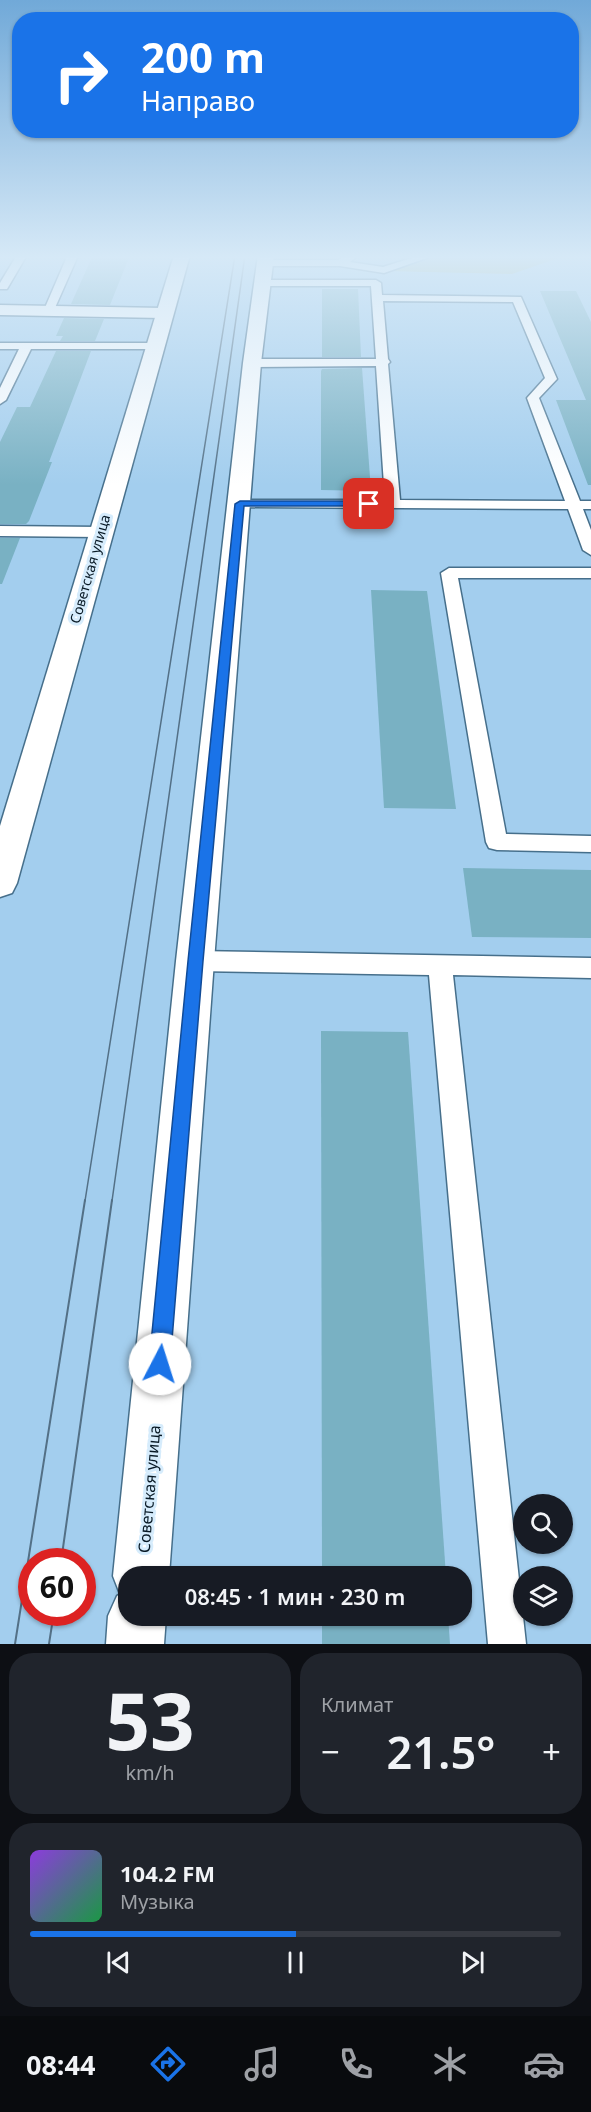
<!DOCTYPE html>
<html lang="ru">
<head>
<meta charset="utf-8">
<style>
  :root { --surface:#171b24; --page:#20242c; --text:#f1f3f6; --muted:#9ea1a6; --line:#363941; --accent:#1a73e8 }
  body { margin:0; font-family:"Noto Sans",sans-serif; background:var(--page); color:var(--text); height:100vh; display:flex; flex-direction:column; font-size:22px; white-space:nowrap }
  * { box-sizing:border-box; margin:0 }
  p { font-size:20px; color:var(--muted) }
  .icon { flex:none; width:33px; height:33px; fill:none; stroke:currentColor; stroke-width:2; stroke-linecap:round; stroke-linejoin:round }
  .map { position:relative; height:1644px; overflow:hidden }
  .details { display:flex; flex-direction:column; gap:9px; padding:9px; background:#0d0f14; flex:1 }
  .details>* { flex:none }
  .hud { position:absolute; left:12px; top:12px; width:567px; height:126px; border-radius:24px; box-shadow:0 2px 4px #0004; background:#1a73e8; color:#fff; overflow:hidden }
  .tools { position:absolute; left:513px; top:1494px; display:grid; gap:12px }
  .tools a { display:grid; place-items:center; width:60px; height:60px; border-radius:50%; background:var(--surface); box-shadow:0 2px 4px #0004; font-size:30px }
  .speed { position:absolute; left:18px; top:1548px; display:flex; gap:12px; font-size:30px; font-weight:700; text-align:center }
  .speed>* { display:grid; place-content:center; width:78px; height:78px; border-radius:50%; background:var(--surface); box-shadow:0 2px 4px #0004; line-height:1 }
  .speed .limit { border:9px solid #d22; background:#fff; color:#111 }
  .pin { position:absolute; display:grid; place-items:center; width:51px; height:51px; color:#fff; margin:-26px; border-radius:12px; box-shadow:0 3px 9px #0006 }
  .me { position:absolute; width:66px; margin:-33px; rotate:5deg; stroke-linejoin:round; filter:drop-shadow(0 0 4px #0008) }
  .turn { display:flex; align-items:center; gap:21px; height:126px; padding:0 30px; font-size:27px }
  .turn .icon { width:78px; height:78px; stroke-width:2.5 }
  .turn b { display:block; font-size:42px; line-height:51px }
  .big { font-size:45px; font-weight:600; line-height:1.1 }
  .details .card { flex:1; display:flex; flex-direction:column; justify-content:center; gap:9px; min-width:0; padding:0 21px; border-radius:24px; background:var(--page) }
  .details .dial { align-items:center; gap:0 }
  .dial b { font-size:78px; line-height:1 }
  .song { display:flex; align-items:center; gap:18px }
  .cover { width:72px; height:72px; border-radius:9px; background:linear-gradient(135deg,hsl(270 70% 55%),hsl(140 70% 35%)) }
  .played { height:6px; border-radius:3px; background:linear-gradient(90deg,var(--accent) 50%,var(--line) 50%) }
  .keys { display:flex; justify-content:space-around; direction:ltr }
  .heat { display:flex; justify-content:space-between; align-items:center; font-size:33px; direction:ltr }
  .details .tiles { flex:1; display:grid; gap:9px; grid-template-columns:1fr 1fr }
  .card:last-child { grid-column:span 2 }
  .trip { position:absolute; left:118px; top:1566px; width:354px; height:60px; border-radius:24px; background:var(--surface); box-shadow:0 2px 4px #0004; font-weight:600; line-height:60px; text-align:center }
  .menu { display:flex; height:96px; justify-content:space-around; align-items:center; background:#090b0e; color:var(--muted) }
  .menu .icon { width:42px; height:42px }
  .menu .current { color:var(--accent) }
  .menu b { font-size:27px; color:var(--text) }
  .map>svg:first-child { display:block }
  .green { fill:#acba87 }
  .building { fill:#79b1c3 }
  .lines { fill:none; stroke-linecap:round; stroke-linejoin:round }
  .lane-casing { stroke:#466f8b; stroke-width:3 }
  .street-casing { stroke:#466f8b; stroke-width:3 }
  .primary-casing { stroke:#466f8b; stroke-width:3 }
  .lane { fill:#fff; fill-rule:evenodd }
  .street { fill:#fff; fill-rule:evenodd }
  .primary { fill:#fff; fill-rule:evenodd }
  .tram-far1 { stroke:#537086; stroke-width:1.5 }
  .tram { stroke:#537086; stroke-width:2 }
  .route { fill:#1a73e8; stroke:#114b97; stroke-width:1.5 }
  .labels { text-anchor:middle; stroke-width:6; stroke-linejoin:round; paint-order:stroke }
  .far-street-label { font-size:14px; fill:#081925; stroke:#d6ecfc }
  .street-label { font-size:16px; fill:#081925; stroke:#d6ecfc }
</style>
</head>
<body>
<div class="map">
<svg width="591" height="1644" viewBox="0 0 591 1644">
  <rect width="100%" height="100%" fill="#a3ceee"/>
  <!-- green -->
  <path class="green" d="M 438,255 L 547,255 L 558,258 L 512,274 L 387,271 Z"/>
  <!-- building -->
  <g class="building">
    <path d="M 93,255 L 130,255 L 110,305 L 71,304 Z"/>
    <path d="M 322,289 L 358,289 L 361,357 L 322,357 Z"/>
    <path d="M 540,291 L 576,291 L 591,322 L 591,485 L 588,485 L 556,400 L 586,400 Z"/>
    <path d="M 64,318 L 104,319 L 95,341 L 60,341 L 63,336 L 56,336 Z"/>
    <path d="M 56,351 L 91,351 L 49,462 L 52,462 L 29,521 L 26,524 L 0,524 L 0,442 L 17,407 L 30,407 Z"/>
    <path d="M 362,368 L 371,491 L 321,490 L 321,371 L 322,369 Z"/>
    <path d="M 0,538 L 20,538 L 2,584 L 0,584 Z"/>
    <path d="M 371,590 L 427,591 L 456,809 L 384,808 Z"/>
    <path d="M 463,868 L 591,870 L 591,938 L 472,937 Z"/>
    <path d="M 321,1031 L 408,1032 L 446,1576 L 322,1576 Z"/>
    <path d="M 322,1616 L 448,1616 L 450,1644 L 322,1644 Z"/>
  </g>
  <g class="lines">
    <defs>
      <g id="lane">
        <path d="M 17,255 L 27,255 L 7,289 L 0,289 L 0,283 Z"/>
        <path d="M 57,255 L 72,255 L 77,258 L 54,310 L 49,313 L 44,310 L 66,259 Z"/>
        <path d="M 347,255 L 357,256 L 350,262 L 383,267 L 421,255 L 435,255 L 384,273 L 340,266 L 264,266 L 259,263 L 264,260 L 338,260 Z"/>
        <path d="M 376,280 L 381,283 L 382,295 L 521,297 L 557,379 L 539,398 L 580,501 L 591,501 L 591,509 L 583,509 L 591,530 L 591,555 L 583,550 L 568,509 L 235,507 L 233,504 L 235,501 L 240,500 L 385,500 L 376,366 L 252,367 L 246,363 L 252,359 L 376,359 L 371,286 L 261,286 L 256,283 L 261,280 ZM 383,301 L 513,302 L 545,378 L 527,398 L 565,501 L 400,500 L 388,364 L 390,362 L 388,359 Z"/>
        <path d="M 0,343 L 154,343 L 160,346 L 154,349 L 31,349 L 6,400 L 0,404 L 0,388 L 19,349 L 0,349 Z"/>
        <path d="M 0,526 L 100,527 L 108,532 L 100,537 L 0,536 Z"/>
        <path d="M 449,568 L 591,568 L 591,578 L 458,578 L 506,834 L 591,836 L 591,852 L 497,850 L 489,848 L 486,842 L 441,573 Z"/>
        <path d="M 195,951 L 591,958 L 591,978 L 453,975 L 526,1644 L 488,1644 L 429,975 L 195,971 L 187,968 L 183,961 L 187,954 Z"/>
      </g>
      <path id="street" d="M 0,305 L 163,308 L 169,309 L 172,313 L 169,317 L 163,318 L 0,315 Z"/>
      <g id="primary">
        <path d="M 174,255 L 190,255 L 17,883 L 12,893 L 0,897 L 0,826 Z"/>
        <path d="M 258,255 L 274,255 L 261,363 L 214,961 L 169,1576 L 129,1576 L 129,1616 L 166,1616 L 164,1644 L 106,1644 L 108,1616 L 117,1596 L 120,1594 L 113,1576 L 176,961 L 243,363 Z"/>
      </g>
    </defs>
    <!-- lane casing -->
    <use href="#lane" class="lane-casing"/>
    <!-- street casing -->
    <use href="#street" class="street-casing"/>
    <!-- primary casing -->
    <use href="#primary" class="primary-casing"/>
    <!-- lane -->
    <use href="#lane" class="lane"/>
    <!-- street -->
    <use href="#street" class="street"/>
    <!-- primary -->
    <use href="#primary" class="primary"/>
    <!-- tram-far1 -->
    <g class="tram-far1">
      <path d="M 85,1201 L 235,255"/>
      <path d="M 112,1201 L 245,255"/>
    </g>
    <!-- tram -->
    <g class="tram">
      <path d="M 61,1562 L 112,1200"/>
      <path d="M 15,1644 L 85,1200"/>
      <path d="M 49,1644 L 54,1612"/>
    </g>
  </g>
  <!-- sky -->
  <linearGradient id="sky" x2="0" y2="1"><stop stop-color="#71a9d8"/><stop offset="0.53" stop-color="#d6e9f7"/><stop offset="1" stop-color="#d6e9f7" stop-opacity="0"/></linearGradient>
  <rect width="591" height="485" fill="url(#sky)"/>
  <!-- route -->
  <path class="route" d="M 369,501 L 374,504 L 373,506 L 244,506 L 203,961 L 170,1364 L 167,1371 L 160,1374 L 152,1371 L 149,1364 L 188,961 L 235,504 L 240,501 Z"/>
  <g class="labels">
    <!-- far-street labels -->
    <g class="far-street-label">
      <text transform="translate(90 569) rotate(-74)" y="5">Советская улица</text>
    </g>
    <!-- street labels -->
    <g class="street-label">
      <text transform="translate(149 1489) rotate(-85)" y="6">Советская улица</text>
    </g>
  </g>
</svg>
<div class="tools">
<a><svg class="icon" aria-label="search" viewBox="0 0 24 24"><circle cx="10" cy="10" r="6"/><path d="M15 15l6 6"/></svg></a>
<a><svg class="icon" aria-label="layers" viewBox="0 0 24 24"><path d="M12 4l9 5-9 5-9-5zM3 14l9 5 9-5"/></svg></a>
</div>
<div class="speed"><div class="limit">60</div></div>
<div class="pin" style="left:369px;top:504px;background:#d93025"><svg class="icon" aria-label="arrive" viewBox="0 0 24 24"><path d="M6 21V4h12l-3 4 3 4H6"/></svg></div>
<svg class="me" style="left:160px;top:1364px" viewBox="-20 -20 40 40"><circle r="19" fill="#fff"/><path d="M0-13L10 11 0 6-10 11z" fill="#1a73e8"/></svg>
<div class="trip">08:45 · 1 мин · 230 m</div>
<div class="hud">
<div class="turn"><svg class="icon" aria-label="right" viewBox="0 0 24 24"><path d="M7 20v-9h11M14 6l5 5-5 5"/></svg><div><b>200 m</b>Направо</div></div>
</div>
</div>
<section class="details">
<div class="tiles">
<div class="card dial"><b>53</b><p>km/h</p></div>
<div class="card"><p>Климат</p>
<div class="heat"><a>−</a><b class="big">21.5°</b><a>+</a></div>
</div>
<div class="card">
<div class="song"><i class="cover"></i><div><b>104.2 FM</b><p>Музыка</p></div></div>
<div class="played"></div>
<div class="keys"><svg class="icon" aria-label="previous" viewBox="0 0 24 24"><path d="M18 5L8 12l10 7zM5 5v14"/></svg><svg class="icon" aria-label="pause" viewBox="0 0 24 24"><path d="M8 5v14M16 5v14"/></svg><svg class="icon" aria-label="next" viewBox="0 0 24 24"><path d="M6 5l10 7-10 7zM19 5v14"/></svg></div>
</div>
</div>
</section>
<nav class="menu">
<b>08:44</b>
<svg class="icon current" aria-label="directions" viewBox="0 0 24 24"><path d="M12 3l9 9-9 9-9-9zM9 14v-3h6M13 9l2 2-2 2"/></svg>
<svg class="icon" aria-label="music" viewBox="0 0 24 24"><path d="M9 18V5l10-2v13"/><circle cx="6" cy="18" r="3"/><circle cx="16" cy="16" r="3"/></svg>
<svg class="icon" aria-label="phone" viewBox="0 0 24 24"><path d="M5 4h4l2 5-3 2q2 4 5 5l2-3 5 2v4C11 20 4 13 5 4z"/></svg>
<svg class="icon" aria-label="climate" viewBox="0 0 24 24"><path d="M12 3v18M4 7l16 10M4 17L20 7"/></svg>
<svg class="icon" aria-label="car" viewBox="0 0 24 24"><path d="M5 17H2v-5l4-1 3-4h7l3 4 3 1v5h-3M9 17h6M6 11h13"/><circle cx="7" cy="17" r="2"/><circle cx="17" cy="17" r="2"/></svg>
</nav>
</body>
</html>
